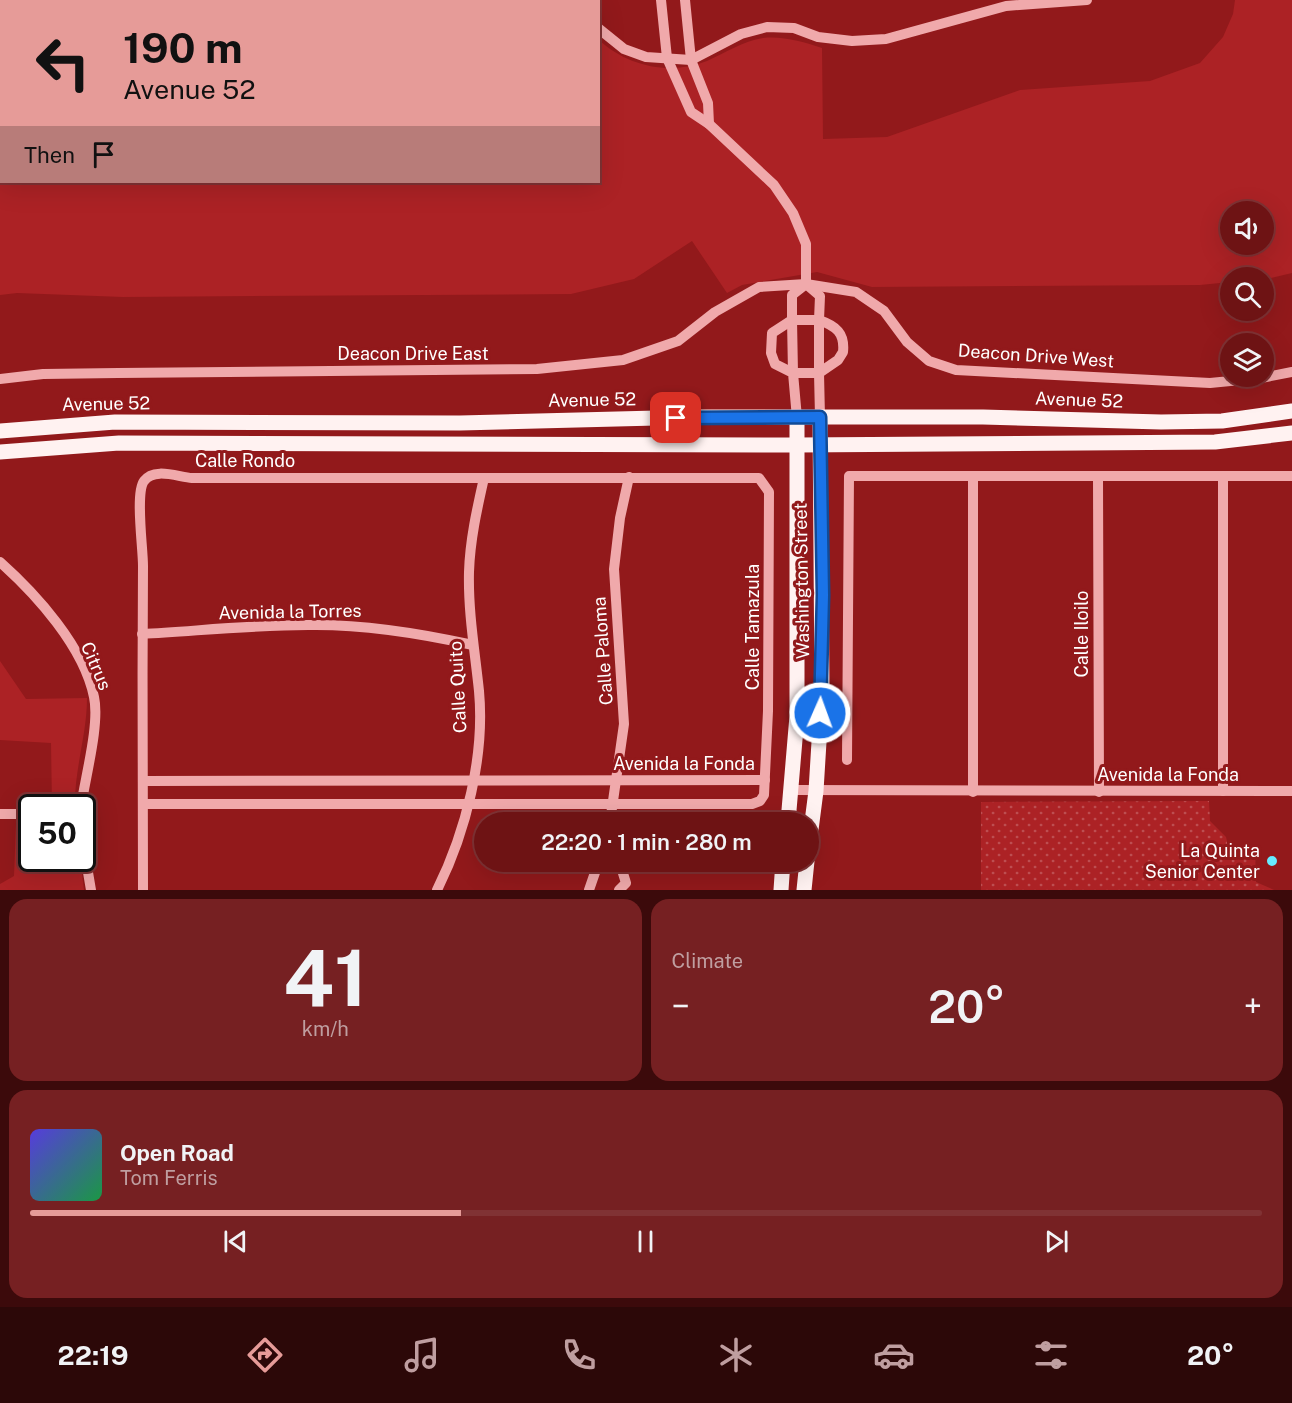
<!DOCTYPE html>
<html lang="en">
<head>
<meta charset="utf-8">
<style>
  :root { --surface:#6e1314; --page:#762022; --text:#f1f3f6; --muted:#bf9ea0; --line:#803234; --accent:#e69b98 }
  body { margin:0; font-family:"Public Sans",sans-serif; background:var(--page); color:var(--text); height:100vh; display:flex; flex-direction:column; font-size:22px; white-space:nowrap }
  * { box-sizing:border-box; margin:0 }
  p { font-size:20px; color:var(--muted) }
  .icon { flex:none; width:33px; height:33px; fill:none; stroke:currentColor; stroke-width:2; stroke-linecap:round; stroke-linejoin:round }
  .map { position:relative; height:890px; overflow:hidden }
  .side { display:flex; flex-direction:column; gap:9px; padding:9px; background:#3c0a0b; flex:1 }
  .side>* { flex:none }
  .guide { position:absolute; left:0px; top:0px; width:600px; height:183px; box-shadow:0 6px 24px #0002,0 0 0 2px var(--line); background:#e69b98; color:#111; overflow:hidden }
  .tools { position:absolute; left:1220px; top:201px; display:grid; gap:12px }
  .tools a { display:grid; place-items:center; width:54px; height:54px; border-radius:50%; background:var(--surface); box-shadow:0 6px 24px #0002,0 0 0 2px var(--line); font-size:30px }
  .speed { position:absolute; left:18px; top:794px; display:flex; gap:12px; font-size:30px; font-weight:700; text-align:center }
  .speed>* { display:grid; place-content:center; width:78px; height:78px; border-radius:50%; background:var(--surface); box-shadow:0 6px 24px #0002,0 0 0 2px var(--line); line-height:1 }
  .speed .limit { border:3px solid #111; border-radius:9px; background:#fff; color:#111 }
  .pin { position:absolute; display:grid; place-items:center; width:51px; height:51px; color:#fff; margin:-26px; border-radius:12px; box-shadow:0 3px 9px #0006 }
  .me { position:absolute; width:66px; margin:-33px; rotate:2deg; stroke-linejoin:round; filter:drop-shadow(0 0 4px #0008) }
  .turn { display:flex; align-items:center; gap:21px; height:126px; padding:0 24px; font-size:27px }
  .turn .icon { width:78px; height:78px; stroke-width:2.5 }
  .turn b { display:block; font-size:42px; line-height:51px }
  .then { display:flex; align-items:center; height:57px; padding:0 24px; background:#0003; gap:12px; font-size:22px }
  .big { font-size:45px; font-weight:600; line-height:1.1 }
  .side .widget { flex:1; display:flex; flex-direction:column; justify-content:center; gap:9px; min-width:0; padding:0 21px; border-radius:18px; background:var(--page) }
  .side .dial { align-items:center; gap:0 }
  .dial b { font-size:78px; line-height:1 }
  .song { display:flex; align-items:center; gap:18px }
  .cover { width:72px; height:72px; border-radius:9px; background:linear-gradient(135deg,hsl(250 70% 55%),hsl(140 70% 35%)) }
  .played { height:6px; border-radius:3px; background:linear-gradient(90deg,var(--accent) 35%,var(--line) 35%) }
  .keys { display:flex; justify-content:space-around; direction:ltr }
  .heat { display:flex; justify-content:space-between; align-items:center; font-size:33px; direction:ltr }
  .side .tiles { flex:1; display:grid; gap:9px; grid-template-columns:1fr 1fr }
  .widget:last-child { grid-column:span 2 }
  .trip { position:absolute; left:474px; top:812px; width:345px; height:60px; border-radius:30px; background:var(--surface); box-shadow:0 6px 24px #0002,0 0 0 2px var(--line); font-weight:600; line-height:60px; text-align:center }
  .menu { display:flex; height:96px; justify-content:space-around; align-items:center; background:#2c0808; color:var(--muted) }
  .menu .icon { width:42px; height:42px }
  .menu .current { color:var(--accent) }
  .menu b { font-size:27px; color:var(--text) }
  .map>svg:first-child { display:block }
  .green { fill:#ac2225; fill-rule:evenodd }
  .park { fill:url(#park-dots) }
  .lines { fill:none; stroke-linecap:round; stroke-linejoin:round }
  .minor { stroke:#f0a9ab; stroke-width:10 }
  .major { stroke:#fff2f1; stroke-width:15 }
  .route-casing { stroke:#114b97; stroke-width:15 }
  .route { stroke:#1a73e8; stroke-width:10 }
  .poi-dot { fill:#67ebff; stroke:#92191b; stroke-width:2 }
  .labels { text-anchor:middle; stroke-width:6; stroke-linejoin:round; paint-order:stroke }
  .street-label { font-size:18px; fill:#fff; stroke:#92191b }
  .poi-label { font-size:18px; fill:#fff; stroke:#92191b; text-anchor:end }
</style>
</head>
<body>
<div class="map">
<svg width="1292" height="890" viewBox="0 0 1292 890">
  <defs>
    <pattern id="park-dots" width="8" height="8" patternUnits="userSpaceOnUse" patternTransform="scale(1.5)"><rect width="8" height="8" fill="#ac2225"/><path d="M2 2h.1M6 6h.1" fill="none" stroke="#bd4e51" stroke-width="1.8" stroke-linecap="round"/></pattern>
  </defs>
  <rect width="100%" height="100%" fill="#92191b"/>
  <!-- green -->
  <g class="green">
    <path d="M 1235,0 L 1292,0 L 1292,273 L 1263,280 L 1230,278 L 1230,282 L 1200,285 L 872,287 L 817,272 L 742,285 L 727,293 L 692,241 L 634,279 L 571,294 L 123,297 L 17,293 L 0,295 L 0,100 L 2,182 L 598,182 L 599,40 C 627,66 670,76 707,61 C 725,53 743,41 763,38 C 784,36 803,42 822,48 L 823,139 L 887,137 L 1020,90 L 1150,81 L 1200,63 L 1223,37 L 1233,14 ZM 1230,212 L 1263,212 L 1263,244 L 1230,244 Z"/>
    <path d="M 0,661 L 26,699 L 87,698 C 87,735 74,770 75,807 L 52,807 L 51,743 L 0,740 Z"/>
    <path d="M 16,823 L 31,823 L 32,858 L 80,858 L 84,890 L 0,890 L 0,884 L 14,876 Z"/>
  </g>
  <!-- park -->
  <path class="park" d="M 1209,801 L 1210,821 L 1226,837 L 1229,850 L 1255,851 L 1256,882 L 1274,890 L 981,890 L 981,802 Z"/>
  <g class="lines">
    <!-- minor -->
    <g class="minor">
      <path d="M 526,0 L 526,2"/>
      <path d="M 661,0 L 667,58 L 691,112 L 709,124 L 774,185 L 793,213 L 806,244 L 806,284 L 820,296 L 819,320 C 836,326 845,333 843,352 L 838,360 L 819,373 L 820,417"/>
      <path d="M 685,0 L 691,60 L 708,103 L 709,124"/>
      <path d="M 208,2 L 208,0"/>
      <path d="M 541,2 L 547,2"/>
      <path d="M 598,28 L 624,49 L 646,57 L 691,60 L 741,34 L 767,27 L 794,28 L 818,37 L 852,41 L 886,39 L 1006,6 L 1087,0"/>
      <path d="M 792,320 L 819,320 L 819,373 L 793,373 Z"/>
      <path d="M 0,379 L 43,374 L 118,373 L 537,369 L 623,360 L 678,341 L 715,312 L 759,287 L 806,284 L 856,292 L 884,311 L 907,342 L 929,361 L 956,370 L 1210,383 L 1261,378 L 1292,372"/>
      <path d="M 797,418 L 793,373 L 775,364 L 771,353 L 772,333 L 792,320 L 792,295 L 806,284"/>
      <path d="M 973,476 L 973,792"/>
      <path d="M 1098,476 L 1099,792"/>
      <path d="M 0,562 C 36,594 84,647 94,697 C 100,724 85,778 81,807"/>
      <path d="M 142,634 C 197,631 253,625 308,625 C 364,624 419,633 473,645"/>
      <path d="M 847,760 L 849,476 L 1292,476"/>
      <path d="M 144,781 L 765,780"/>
      <path d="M 791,790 L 1292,791"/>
      <path d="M 1223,791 L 1223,476"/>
      <path d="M 143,804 L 752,804 L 760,801 L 764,795 L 768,711 L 769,492 L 759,478 L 192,478 C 178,477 154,467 144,481 C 135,493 143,547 143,566 C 142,674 143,782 143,890"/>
      <path d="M 0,814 L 32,814"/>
      <path d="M 610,822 L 624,724 L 614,569 L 620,518 L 629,477"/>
      <path d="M 82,837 L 91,890"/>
      <path d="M 605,861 L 622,870 L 626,883 L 619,890"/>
      <path d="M 437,890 C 466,832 485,756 479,691 C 475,652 468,612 469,572 C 470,540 477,509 484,478"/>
      <path d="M 589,890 L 599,861"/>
    </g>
    <!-- major -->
    <g class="major">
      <path d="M 0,431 L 115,422 L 460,423 L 696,417 L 983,417 L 1161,422 L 1222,421 L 1292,411"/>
      <path d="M 0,452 L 119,443 L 797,445 L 1215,442 L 1292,433"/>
      <path d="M 788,822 L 797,716 L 797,418"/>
      <path d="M 808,853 L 816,791 L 822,693 L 820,417"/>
      <path d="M 781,890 L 783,861"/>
      <path d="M 804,890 L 807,861"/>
    </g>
  </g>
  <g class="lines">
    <defs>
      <path id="route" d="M 676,418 L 820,417 L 823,595 L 820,713"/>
    </defs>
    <!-- route casing -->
    <use href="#route" class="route-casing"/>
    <!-- route -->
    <use href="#route" class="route"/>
  </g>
  <!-- markers -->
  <circle class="poi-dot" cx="1272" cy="861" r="6"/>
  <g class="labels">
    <!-- street labels -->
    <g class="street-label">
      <text x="413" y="360">Deacon Drive East</text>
      <text transform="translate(1036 356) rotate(4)" y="6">Deacon Drive West</text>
      <text transform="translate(592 400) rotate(-1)" y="6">Avenue 52</text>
      <text transform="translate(1079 400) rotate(2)" y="6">Avenue 52</text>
      <text transform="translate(106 404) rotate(-1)" y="6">Avenue 52</text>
      <text x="245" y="467">Calle Rondo</text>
      <text transform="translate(802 581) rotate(-91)" y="6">Washington Street</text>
      <text transform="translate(290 612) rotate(-1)" y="6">Avenida la Torres</text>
      <text transform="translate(753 627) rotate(-90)" y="6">Calle Tamazula</text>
      <text transform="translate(1082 634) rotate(-90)" y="6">Calle Iloilo</text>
      <text transform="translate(603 651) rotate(-94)" y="6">Calle Paloma</text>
      <text transform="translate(96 666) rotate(67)" y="6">Citrus</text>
      <text transform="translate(458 687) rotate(-93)" y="6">Calle Quito</text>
      <text x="684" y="770">Avenida la Fonda</text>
      <text x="1168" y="781">Avenida la Fonda</text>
    </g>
    <!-- poi labels -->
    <g class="poi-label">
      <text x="1260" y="857">La Quinta<tspan x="1260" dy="21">Senior Center</tspan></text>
    </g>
  </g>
</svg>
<div class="tools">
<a><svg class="icon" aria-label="sound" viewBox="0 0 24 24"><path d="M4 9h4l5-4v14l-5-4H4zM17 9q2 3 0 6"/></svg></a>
<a><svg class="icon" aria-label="search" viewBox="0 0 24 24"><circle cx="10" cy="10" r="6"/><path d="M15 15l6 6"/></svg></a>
<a><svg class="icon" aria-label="layers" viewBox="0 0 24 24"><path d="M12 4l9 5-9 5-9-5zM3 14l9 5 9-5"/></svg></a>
</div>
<div class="speed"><div class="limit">50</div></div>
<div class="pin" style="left:676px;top:418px;background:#d93025"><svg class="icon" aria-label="arrive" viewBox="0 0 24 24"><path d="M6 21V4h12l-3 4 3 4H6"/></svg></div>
<svg class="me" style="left:820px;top:713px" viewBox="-20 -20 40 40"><circle r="17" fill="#1a73e8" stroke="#fff" stroke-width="3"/><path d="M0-11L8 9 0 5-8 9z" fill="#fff"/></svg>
<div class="trip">22:20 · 1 min · 280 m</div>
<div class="guide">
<div class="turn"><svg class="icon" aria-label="left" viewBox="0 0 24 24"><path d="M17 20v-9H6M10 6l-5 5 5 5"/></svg><div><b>190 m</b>Avenue 52</div></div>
<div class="then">Then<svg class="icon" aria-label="arrive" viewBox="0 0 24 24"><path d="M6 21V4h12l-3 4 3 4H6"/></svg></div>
</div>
</div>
<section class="side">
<div class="tiles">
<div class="widget dial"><b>41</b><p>km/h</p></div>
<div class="widget"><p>Climate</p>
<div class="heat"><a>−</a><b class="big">20°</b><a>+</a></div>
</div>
<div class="widget">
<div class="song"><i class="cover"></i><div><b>Open Road</b><p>Tom Ferris</p></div></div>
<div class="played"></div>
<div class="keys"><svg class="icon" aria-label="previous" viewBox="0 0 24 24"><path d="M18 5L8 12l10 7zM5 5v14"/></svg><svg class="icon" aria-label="pause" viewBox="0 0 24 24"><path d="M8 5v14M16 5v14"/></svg><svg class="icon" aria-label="next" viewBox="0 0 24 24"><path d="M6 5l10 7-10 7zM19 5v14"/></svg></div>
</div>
</div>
</section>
<nav class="menu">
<b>22:19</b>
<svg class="icon current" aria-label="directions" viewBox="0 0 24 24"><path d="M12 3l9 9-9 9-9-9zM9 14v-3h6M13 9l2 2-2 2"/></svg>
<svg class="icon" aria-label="music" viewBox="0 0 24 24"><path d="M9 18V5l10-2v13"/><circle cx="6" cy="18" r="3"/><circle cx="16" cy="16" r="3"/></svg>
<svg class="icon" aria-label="phone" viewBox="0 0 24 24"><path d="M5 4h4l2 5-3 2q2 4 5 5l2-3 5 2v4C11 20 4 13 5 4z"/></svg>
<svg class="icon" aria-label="climate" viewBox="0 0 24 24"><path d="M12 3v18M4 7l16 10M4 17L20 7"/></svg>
<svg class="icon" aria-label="car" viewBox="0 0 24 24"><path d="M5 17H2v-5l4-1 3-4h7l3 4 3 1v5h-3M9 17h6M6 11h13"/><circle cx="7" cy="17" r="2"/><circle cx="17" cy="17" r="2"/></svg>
<svg class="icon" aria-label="filters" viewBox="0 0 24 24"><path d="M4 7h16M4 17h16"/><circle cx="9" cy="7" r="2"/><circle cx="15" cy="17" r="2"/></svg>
<b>20°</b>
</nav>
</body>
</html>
